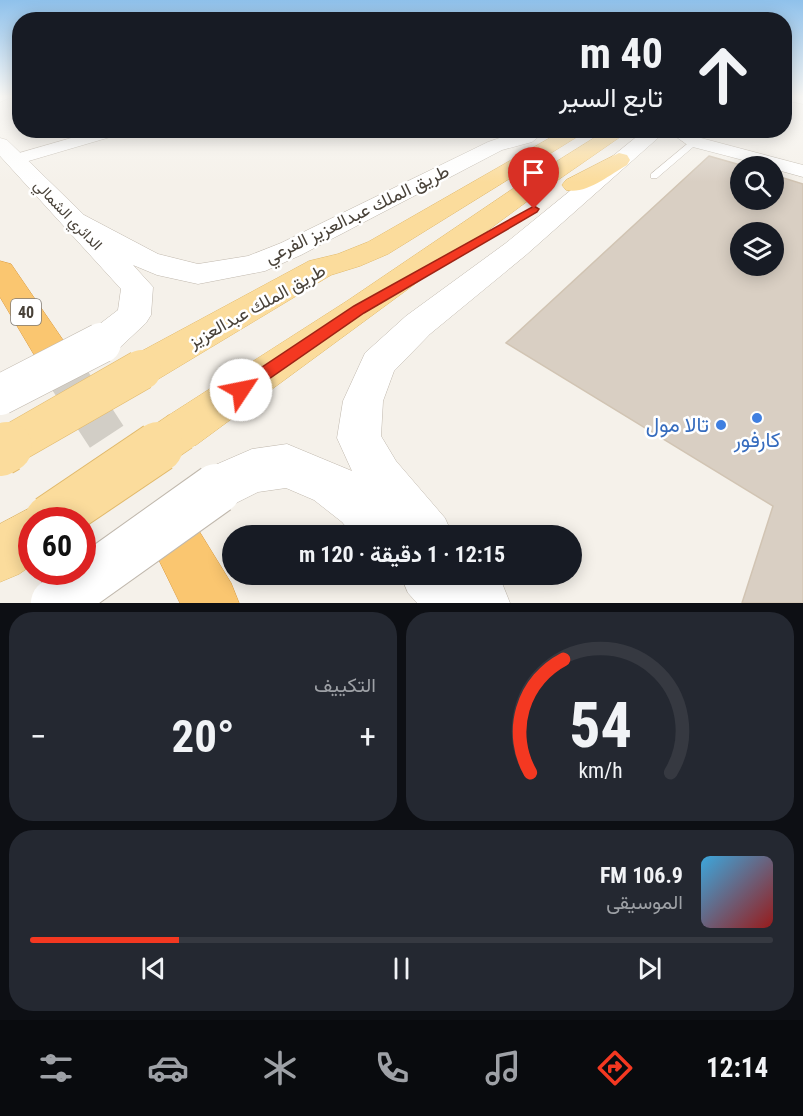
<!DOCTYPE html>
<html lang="ar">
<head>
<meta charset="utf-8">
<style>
  :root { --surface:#171b24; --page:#242831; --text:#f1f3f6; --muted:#9ea1a6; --line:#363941; --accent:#f43821 }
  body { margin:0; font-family:"Roboto Condensed",Vazirmatn,sans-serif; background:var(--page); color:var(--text); direction:rtl; height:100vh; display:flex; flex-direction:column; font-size:22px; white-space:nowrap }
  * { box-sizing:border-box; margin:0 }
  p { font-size:20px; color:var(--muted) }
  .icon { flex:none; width:33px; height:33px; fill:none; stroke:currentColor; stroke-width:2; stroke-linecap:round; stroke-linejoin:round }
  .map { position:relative; height:603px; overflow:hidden; direction:ltr }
  .details { display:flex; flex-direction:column; gap:9px; padding:9px; background:#0d0f14; flex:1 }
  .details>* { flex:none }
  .hud { position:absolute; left:12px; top:12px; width:780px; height:126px; border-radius:24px; box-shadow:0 3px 15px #0003; direction:rtl; background:#171b24; color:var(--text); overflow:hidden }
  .controls { position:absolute; left:730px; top:156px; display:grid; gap:12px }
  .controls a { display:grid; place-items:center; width:54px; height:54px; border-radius:50%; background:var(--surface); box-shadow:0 3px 15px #0003; font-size:30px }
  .speed { position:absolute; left:18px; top:507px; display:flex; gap:12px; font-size:30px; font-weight:700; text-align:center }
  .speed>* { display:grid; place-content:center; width:78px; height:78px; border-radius:50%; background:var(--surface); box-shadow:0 3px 15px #0003; line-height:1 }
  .speed .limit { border:9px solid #d22; background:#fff; color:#111 }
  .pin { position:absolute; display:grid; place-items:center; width:51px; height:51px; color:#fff; margin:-62px -26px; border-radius:50% 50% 50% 0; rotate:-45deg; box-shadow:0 0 6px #0007 }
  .pin .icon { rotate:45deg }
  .me { position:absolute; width:66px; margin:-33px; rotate:56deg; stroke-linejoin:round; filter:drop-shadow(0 0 4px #0008) }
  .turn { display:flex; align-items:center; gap:21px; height:126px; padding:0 30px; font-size:27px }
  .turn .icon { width:78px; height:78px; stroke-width:2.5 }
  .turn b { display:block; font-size:42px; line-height:51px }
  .big { font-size:45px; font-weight:700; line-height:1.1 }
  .details .card { flex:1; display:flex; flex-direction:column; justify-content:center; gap:9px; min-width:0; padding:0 21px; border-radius:24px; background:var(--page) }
  .details .dial { align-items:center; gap:0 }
  .dial svg { height:156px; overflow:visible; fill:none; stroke:var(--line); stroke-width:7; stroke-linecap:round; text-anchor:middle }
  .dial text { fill:var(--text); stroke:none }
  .song { display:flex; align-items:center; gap:18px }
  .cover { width:72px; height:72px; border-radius:9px; background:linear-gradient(135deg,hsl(200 70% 55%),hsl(0 70% 35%)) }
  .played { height:6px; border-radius:3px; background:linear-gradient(90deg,var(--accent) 20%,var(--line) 20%) }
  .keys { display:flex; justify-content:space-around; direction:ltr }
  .heat { display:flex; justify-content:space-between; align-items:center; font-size:33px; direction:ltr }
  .details .tiles { flex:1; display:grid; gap:9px; grid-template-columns:1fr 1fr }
  .card:last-child { grid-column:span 2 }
  .trip { position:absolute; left:222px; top:525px; width:360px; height:60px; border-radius:30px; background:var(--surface); box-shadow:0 3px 15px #0003; font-weight:700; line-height:60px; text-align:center; direction:rtl }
  .tab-bar { display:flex; height:96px; justify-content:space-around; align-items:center; background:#090b0e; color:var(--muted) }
  .tab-bar .icon { width:42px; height:42px }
  .tab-bar .active { color:var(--accent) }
  .tab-bar b { font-size:27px; color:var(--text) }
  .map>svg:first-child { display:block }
  .building { fill:#d9cfc3; stroke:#d1c4b3; stroke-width:1.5; fill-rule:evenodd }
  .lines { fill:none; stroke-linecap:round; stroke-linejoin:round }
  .motorway-tunnel-far1 { stroke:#d2cec6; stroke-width:40; stroke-dasharray:40 20; stroke-linecap:butt }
  .motorway-tunnel { stroke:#d2cec6; stroke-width:50; stroke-dasharray:50 26; stroke-linecap:butt }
  .service-casing { stroke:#c0b8ad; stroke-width:1 }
  .minor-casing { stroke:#c0b8ad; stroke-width:1 }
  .tertiary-casing { stroke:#c0b8ad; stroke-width:1 }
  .primary-casing { stroke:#e1b96b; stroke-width:1 }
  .motorway-casing { stroke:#da9a3f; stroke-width:1 }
  .service { fill:#fff; fill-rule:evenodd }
  .minor { fill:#fff; fill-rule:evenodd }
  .tertiary { fill:#fff; fill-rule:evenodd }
  .primary { fill:#fbdc9c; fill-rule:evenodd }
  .motorway { fill:#fac670; fill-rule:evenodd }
  .tertiary-bridge-far1-casing { stroke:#c0b8ad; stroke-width:41; stroke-linecap:butt }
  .tertiary-bridge-casing { stroke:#c0b8ad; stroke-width:52; stroke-linecap:butt }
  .primary-bridge-far1-casing { stroke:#e1b96b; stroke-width:41; stroke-linecap:butt }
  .primary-bridge-casing { stroke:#e1b96b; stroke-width:52; stroke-linecap:butt }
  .tertiary-bridge-far1 { stroke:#fff; stroke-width:40 }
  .tertiary-bridge { stroke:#fff; stroke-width:50 }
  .primary-bridge-far1 { stroke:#fbdc9c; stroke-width:40 }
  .primary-bridge { stroke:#fbdc9c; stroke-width:50 }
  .route { fill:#f43821; stroke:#9f2415; stroke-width:1.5 }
  .shop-dot { fill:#3f7fe0; stroke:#fff; stroke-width:2 }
  .labels { text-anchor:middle; stroke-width:5; stroke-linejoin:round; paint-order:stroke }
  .far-street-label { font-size:15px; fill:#484138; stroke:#fff }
  .shield { fill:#fff; stroke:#7f7a74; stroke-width:1.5 }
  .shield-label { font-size:16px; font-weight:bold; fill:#484138 }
  .street-label { font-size:18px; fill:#484138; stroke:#fff }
  .near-shop-label { font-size:21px; fill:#366cbe; stroke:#fff; text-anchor:end }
</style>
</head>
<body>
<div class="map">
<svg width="803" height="603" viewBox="0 0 803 603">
  <rect width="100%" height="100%" fill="#f5f1ea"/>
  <!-- building -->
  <path class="building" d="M 709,156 L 744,166 L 741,166 L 741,200 L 774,200 L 774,175 L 803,184 L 803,603 L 742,603 L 773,506 L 506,343 ZM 741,232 L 774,232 L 774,266 L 741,266 Z"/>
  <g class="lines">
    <!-- motorway-tunnel-far1 -->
    <path class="motorway-tunnel-far1" d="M 52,353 L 114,448"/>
    <!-- motorway-tunnel -->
    <path class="motorway-tunnel" d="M 113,447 L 174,541"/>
    <defs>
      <path id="service" d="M 692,140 L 699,142 L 657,178 L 651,178 L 651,174 Z"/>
      <g id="minor">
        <path d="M 0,97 L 11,97 L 0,102 Z"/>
        <path d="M 784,97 L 803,97 L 803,104 L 784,100 Z"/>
        <path d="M 99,130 L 126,130 L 124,133 L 15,165 L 9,164 L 6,160 L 9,156 Z"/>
        <path d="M 667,130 L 687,130 L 701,138 L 803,165 L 803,177 L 774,169 L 774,166 L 766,166 L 689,146 Z"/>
      </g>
      <g id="tertiary">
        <path d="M 523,130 L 547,130 L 532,142 L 502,150 L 301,255 L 265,271 L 198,284 L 157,275 L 133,265 L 153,287 L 151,315 L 146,323 L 114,353 L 101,357 L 88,353 L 83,343 L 88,333 L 118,310 L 121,289 L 0,156 L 0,138 L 7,140 L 84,215 L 158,254 L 198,264 L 248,256 L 281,243 L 488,142 Z"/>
        <path d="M 645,130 L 667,130 L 526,255 L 430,334 L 394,371 L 383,401 L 381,436 L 396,461 L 445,518 L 453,536 L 354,536 L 342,522 L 314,500 L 286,488 L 258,492 L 216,513 L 199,506 L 192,489 L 199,472 L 252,449 L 287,444 L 352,471 L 337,438 L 343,401 L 365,353 L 406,316 L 506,243 Z"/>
        <path d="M 400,574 L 495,574 L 502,583 L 510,603 L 417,603 L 408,593 Z"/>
      </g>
      <g id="primary">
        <path d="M 564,130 L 588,130 L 388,254 L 360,266 L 331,275 L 155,381 L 141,385 L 127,381 L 122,370 L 127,359 L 309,261 L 338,254 L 368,242 Z"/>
        <path d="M 607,130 L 630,130 L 529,200 L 196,445 L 181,450 L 166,445 L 159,431 L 166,417 L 347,301 L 511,190 Z"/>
        <path d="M 619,153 L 627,155 L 630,160 L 627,165 C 609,175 586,195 566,190 L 562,185 L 566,180 Z"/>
        <path d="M 32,507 L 50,515 L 53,520 L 32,520 L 32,565 L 19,574 L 0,582 L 0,524 Z"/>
      </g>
      <g id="motorway">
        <path d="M 0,261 L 11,264 L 65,343 L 71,353 L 65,363 L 52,367 L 39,363 L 0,297 Z"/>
        <path d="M 180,524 L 199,531 L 231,583 L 239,603 L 180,603 L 154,550 L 161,531 Z"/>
      </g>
    </defs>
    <!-- service casing -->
    <use href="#service" class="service-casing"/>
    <!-- minor casing -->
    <use href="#minor" class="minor-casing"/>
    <!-- tertiary casing -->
    <use href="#tertiary" class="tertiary-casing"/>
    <!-- primary casing -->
    <use href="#primary" class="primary-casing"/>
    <!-- motorway casing -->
    <use href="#motorway" class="motorway-casing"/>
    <!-- service -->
    <use href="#service" class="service"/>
    <!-- minor -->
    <use href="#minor" class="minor"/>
    <!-- tertiary -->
    <use href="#tertiary" class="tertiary"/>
    <!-- primary -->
    <use href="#primary" class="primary"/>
    <!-- motorway -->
    <use href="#motorway" class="motorway"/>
    <defs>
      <path id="tertiary-bridge-far1" d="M 0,395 L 101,343"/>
      <path id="tertiary-bridge" d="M 56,603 L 216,489"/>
      <g id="primary-bridge-far1">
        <path d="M 5,448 L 141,370"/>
        <path d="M 156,448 L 181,431"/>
      </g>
      <g id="primary-bridge">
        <path d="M 0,451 L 7,447"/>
        <path d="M 50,520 L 158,447"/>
      </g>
    </defs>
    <!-- tertiary-bridge-far1 casing -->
    <use href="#tertiary-bridge-far1" class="tertiary-bridge-far1-casing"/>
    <!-- tertiary-bridge casing -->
    <use href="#tertiary-bridge" class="tertiary-bridge-casing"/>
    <!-- primary-bridge-far1 casing -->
    <use href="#primary-bridge-far1" class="primary-bridge-far1-casing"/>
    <!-- primary-bridge casing -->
    <use href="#primary-bridge" class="primary-bridge-casing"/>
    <!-- tertiary-bridge-far1 -->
    <use href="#tertiary-bridge-far1" class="tertiary-bridge-far1"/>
    <!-- tertiary-bridge -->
    <use href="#tertiary-bridge" class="tertiary-bridge"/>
    <!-- primary-bridge-far1 -->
    <use href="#primary-bridge-far1" class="primary-bridge-far1"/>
    <!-- primary-bridge -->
    <use href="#primary-bridge" class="primary-bridge"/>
  </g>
  <!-- sky -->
  <linearGradient id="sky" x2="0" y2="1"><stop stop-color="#8fc1eb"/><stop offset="0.53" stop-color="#faf9f6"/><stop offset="1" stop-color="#faf9f6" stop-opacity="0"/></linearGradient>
  <rect width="803" height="182" fill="url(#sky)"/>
  <!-- route -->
  <path class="route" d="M 534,206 L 539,209 L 537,212 L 364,313 L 246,395 L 241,397 L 235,395 L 232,390 L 235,385 L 354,306 Z"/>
  <!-- markers -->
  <g class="shop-dot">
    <circle cx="757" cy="418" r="6"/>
    <circle cx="721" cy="425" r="6"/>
  </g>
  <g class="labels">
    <!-- far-street labels -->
    <g class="far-street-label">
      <text transform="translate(68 215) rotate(46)" y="5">الدائري الشمالي</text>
    </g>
    <!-- shield labels -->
    <rect class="shield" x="11" y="299" width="30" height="26" rx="4.5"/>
    <g class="shield-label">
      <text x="26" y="318">40</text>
    </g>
    <!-- street labels -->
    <g class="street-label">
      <text transform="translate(357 214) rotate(-26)" y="6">طريق الملك عبدالعزيز الفرعي</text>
      <text transform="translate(257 306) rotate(-29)" y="6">طريق الملك عبدالعزيز</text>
    </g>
    <!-- near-shop labels -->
    <g class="near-shop-label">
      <text x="709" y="432">تالا مول</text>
      <text x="757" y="447" text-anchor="middle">كارفور</text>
    </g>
  </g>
</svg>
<div class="controls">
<a><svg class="icon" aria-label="search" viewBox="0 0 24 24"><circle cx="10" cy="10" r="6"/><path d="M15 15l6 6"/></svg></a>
<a><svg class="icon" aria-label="layers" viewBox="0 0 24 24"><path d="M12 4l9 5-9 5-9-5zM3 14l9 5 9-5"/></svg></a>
</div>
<div class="speed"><div class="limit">60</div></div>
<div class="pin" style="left:534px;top:209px;background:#d93025"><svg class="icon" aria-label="arrive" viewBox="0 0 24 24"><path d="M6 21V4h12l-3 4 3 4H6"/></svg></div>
<svg class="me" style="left:241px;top:390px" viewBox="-20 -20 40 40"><circle r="19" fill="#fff"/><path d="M0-13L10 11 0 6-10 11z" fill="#f43821"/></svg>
<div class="trip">12:15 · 1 دقيقة · 120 m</div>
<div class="hud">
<div class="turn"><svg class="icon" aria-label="ahead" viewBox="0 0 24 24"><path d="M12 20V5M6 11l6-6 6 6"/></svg><div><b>40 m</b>تابع السير</div></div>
</div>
</div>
<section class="details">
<div class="tiles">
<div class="card dial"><svg viewBox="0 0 100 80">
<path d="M14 69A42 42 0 1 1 86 69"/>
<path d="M14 69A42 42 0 0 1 31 11" stroke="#f43821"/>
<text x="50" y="56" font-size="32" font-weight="700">54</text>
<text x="50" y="72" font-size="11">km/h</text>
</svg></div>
<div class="card"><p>التكييف</p>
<div class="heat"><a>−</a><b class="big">20°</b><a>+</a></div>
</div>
<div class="card">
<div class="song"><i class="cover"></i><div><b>106.9 FM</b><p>الموسيقى</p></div></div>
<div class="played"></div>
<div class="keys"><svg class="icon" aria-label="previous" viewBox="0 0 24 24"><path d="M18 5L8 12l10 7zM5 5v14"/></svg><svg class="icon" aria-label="pause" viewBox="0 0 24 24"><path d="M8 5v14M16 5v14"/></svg><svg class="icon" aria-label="next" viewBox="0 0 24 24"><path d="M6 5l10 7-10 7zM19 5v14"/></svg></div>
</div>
</div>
</section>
<nav class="tab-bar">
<b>12:14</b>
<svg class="icon active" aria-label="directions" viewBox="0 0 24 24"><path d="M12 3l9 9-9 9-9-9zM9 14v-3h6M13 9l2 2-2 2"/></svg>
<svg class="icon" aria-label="music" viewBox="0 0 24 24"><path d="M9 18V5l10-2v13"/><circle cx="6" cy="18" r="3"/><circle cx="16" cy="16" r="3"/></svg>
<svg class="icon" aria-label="phone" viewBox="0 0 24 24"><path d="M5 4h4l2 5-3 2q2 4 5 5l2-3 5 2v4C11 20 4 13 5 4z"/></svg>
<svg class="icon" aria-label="climate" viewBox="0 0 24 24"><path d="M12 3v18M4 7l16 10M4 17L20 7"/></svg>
<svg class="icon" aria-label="car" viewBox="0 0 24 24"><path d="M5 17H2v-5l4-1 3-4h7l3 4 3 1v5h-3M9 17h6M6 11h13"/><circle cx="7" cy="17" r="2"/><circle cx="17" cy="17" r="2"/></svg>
<svg class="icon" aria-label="filters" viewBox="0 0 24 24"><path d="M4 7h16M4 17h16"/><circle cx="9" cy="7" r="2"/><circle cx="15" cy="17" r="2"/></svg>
</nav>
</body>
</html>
